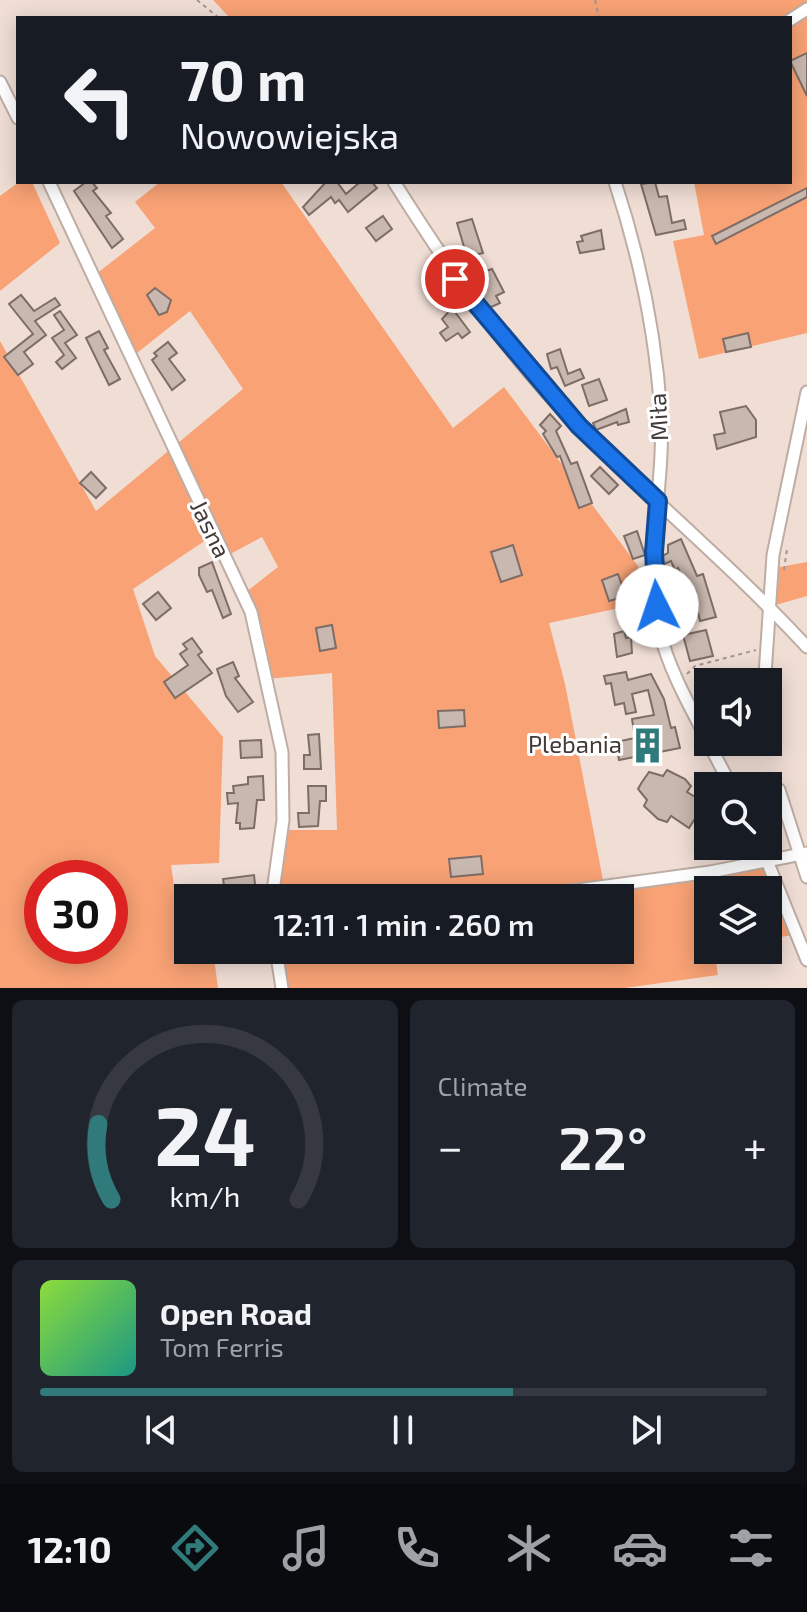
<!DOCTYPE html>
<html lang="en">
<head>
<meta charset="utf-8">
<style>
  :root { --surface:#171b24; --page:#20242c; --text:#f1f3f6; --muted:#9ea1a6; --line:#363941; --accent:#307a7c }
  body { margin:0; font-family:"Exo 2",sans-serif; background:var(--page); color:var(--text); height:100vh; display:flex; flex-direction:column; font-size:30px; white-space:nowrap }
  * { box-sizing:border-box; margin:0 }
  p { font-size:26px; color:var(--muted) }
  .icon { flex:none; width:44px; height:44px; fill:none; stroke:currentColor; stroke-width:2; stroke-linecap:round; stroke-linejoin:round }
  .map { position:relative; height:988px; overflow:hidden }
  .drawer { display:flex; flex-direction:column; gap:12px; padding:12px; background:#0d0f14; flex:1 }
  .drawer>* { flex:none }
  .guide { position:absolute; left:16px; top:16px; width:776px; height:168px; border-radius:0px; box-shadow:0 4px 20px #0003; background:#171b24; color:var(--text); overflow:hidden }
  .fabs { position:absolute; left:694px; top:668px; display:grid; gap:16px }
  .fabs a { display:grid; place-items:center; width:88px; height:88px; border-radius:0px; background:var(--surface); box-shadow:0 4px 20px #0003; font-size:40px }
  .speed { position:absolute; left:24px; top:860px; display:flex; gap:16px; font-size:40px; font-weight:700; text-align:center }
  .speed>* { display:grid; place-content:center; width:104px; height:104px; border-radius:50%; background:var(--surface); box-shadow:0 4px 20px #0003; line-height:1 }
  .speed .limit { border:12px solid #d22; background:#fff; color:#111 }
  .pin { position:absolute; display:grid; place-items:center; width:68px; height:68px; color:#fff; margin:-34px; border:4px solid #fff; border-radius:50%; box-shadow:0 2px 8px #0007 }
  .me { position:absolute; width:88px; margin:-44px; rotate:356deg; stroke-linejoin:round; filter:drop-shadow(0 0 6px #0008) }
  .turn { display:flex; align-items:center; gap:28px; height:168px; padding:0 32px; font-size:36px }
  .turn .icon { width:104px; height:104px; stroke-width:2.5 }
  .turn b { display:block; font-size:56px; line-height:68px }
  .big { font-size:60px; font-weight:600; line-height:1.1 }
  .drawer .widget { flex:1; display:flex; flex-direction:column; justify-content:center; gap:12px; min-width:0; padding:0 28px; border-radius:12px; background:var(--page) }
  .drawer .dial { align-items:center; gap:0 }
  .dial svg { height:208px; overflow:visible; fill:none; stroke:var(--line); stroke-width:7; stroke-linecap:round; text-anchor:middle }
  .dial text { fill:var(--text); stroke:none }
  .song { display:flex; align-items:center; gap:24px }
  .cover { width:96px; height:96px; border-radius:12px; background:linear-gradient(135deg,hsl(90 70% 55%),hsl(170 70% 35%)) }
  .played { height:8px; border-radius:4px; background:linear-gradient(90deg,var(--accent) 65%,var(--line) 65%) }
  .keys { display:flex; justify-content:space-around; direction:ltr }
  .heat { display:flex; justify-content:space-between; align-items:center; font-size:44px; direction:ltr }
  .drawer .tiles { flex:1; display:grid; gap:12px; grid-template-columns:1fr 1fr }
  .widget:last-child { grid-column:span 2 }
  .trip { position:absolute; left:174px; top:884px; width:460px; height:80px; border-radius:0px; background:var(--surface); box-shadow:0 4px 20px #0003; font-weight:600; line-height:80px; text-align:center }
  .tabs { display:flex; height:128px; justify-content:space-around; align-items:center; background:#090b0e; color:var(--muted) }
  .tabs .icon { width:56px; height:56px }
  .tabs .selected { color:var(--accent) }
  .tabs b { font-size:36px; color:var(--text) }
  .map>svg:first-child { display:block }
  .green { fill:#f8a275; fill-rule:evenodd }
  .building { fill:#c9b8af; stroke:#7d6d66; stroke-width:2 }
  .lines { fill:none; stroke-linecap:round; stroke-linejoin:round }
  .street-casing { stroke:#beada4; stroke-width:15 }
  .path { stroke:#a39690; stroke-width:2; stroke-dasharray:4 4; stroke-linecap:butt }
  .street { stroke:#fff; stroke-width:11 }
  .route-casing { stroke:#114b97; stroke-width:20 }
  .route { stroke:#1a73e8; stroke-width:14 }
  .labels { text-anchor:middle; stroke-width:6; stroke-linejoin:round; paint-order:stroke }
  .street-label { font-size:24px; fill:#423b38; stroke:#fff }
  .poi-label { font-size:24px; fill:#423b38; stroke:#fff; text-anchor:end }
</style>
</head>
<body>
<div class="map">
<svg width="807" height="988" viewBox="0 0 807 988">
  <rect width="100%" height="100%" fill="#f0ded5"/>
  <!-- green -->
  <g class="green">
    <path d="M 213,0 L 807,0 L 807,333 L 699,359 L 673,241 L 704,235 L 694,182 L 790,182 L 790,18 L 230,18 Z"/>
    <path d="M 19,182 L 32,182 L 60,243 L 0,291 L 0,196 Z"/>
    <path d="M 160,182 L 281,182 L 453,428 L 504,387 L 638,566 L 643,603 L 549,623 L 565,684 L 604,885 L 762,859 L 793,935 L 768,939 L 768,890 L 708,890 L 708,950 L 714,950 L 718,975 L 625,988 L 284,988 L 279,950 L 620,950 L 620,898 L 274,898 L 284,830 L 337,830 L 332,673 L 266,679 L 241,596 L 278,567 L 262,537 L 223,558 L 212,536 L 133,589 L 155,656 L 223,737 L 219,863 L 171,865 L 179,919 L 188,919 L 188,950 L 273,950 L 214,958 L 218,988 L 0,988 L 0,341 L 96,511 L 243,389 L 190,311 L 128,360 L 91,278 L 155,228 L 135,202 ZM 42,878 L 110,878 L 110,946 L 42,946 Z"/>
    <path d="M 807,562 L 807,596 L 772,606 L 775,568 Z"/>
  </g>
  <!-- building -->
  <g class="building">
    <path d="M 807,53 L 807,96 L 790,61 Z"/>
    <path d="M 86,182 L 92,182 L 97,188 L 93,191 L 111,213 L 106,216 L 123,239 L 112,248 L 74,191 Z"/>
    <path d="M 326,182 L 337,182 L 346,194 L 360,182 L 372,182 L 377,188 L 348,212 L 339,200 L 335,203 L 331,197 L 309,215 L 303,207 Z"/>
    <path d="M 655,182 L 659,197 L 667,196 L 672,223 L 684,220 L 686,229 L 656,235 L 641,184 Z"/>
    <path d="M 807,188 L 807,197 L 716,244 L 712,236 Z"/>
    <path d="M 383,216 L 392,229 L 376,241 L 366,228 Z"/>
    <path d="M 472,219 L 483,253 L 467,257 L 457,223 Z"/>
    <path d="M 601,230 L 604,249 L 580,253 L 577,242 L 583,241 L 581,236 Z"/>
    <path d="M 475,259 L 479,273 L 492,269 L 504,292 L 496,296 L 500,303 L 489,308 L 467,277 L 462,263 Z"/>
    <path d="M 155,288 L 171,300 L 167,312 L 159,315 L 147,295 Z"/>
    <path d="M 21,295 L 34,311 L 55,298 L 60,305 L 35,321 L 46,335 L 24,352 L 33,364 L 18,375 L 4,357 L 33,334 L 9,304 Z"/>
    <path d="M 452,308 L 470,332 L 462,338 L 458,333 L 446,341 L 440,333 L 448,327 L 442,319 Z"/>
    <path d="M 60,311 L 77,335 L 65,343 L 76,358 L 62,369 L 56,362 L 64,355 L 52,338 L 64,330 L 54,315 Z"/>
    <path d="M 99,331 L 108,348 L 104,350 L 120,379 L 109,385 L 86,338 Z"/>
    <path d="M 748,333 L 751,347 L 726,352 L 723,339 Z"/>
    <path d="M 168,342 L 177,353 L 169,359 L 185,380 L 172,390 L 152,360 L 157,356 L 154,353 Z"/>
    <path d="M 560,349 L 568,374 L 580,369 L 584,378 L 565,386 L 557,367 L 551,369 L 547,354 Z"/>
    <path d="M 599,379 L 607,400 L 589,406 L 582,385 Z"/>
    <path d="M 746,406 L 756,420 L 756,437 L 717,449 L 714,435 L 725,433 L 720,412 Z"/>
    <path d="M 626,409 L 629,422 L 618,425 L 617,422 L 596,430 L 593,423 Z"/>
    <path d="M 550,414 L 561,426 L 556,431 L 571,464 L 577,462 L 592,503 L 579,508 L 560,456 L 557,457 L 543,434 L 546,431 L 540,425 Z"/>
    <path d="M 600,467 L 618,485 L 609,494 L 591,476 Z"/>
    <path d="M 91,472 L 106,488 L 96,498 L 80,483 Z"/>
    <path d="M 637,531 L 645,555 L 633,559 L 624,536 Z"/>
    <path d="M 681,539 L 697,576 L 703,574 L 716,617 L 700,621 L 696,604 L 675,609 L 673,600 L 690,596 L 678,568 L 675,570 L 671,561 L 662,565 L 662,556 L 668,553 L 668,545 Z"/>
    <path d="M 513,545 L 522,575 L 501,582 L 491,552 Z"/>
    <path d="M 212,562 L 231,614 L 223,618 L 212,590 L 207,592 L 199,575 L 199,568 Z"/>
    <path d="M 618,574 L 626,596 L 609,601 L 602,580 Z"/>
    <path d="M 158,592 L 171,608 L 156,620 L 143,604 Z"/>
    <path d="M 332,625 L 336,648 L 320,651 L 316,628 Z"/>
    <path d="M 706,630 L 713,656 L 690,661 L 683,635 Z"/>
    <path d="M 624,631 L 626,638 L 631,637 L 632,653 L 617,657 L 614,634 Z"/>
    <path d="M 192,638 L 202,652 L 198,655 L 212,673 L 175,698 L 164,682 L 188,665 L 180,654 L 187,649 L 183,644 Z"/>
    <path d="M 233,662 L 239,676 L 235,678 L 253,702 L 238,712 L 226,696 L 217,669 Z"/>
    <path d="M 626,672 L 628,680 L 651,674 L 664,699 L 671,728 L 675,727 L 680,748 L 619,760 L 616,742 L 635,738 L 632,719 L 654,715 L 648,690 L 632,694 L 636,712 L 626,714 L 624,703 L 615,705 L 611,683 L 606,684 L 604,676 Z"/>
    <path d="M 464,710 L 465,726 L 439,728 L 438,711 Z"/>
    <path d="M 319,734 L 321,769 L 304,769 L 304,755 L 310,755 L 308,735 Z"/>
    <path d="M 261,740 L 262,757 L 241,758 L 240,741 Z"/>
    <path d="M 667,770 L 685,779 L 691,786 L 687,792 L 705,803 L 689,828 L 671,816 L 667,822 L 658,819 L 644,806 L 647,800 L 638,789 L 642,782 L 649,772 L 663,776 Z"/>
    <path d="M 263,776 L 264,800 L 257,800 L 254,828 L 240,829 L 240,823 L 236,823 L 238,803 L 228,804 L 227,793 L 234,793 L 233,786 L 248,784 L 248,777 Z"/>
    <path d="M 308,786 L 326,786 L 326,801 L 320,801 L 318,826 L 299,827 L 298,813 L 309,813 Z"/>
    <path d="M 481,856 L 483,874 L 451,877 L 449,859 Z"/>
    <path d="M 254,875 L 256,894 L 195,898 L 194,888 L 224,885 L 223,879 Z"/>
  </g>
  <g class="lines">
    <defs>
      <g id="street">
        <path d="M 790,20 L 807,9"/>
        <path d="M 0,82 L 18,118"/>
        <path d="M 49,182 L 251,612 L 282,752 L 283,820 L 272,898"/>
        <path d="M 394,182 C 449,269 507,355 580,428 C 655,502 736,570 807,647"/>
        <path d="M 615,182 C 640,258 656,335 661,416 C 665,487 643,559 659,629 C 668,668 690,707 708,741"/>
        <path d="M 765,675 L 773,555 L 807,392"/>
        <path d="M 708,742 L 731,786"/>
        <path d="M 779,790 L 807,877"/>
        <path d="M 761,846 L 807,960"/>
        <path d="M 519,898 L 710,872 L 807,853"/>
        <path d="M 276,950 L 282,988"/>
      </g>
    </defs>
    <!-- street casing -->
    <use href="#street" class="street-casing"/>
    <!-- path -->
    <g class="path">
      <path d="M 197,0 L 219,18"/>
      <path d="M 595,0 L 599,18"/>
      <path d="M 784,570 L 787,549"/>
      <path d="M 687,674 L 695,666 L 756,650"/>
    </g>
    <!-- street -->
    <use href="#street" class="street"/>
  </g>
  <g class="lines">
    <defs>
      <path id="route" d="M 455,279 L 579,426 L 658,501 L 654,552 L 657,606"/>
    </defs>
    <!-- route casing -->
    <use href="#route" class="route-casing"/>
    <!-- route -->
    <use href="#route" class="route"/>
  </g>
  <!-- icons -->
  <defs>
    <symbol id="building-bare" viewBox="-9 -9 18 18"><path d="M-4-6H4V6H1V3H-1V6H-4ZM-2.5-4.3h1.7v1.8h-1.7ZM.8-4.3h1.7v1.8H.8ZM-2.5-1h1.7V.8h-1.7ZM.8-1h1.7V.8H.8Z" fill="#307a7c" stroke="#fff" stroke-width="2.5" paint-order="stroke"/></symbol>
  </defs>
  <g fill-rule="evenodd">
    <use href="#building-bare" x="622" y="720" width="51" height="51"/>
  </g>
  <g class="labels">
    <!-- street labels -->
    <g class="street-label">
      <text transform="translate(659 417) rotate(-93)" y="8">Miła</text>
      <text transform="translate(210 529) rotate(64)" y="8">Jasna</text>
    </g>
    <!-- poi labels -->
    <g class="poi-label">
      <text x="622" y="753">Plebania</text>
    </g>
  </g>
</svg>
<div class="fabs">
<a><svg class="icon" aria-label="sound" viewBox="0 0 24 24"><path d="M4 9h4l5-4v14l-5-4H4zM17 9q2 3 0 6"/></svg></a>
<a><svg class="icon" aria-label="search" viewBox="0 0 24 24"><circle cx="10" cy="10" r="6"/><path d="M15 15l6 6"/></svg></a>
<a><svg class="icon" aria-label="layers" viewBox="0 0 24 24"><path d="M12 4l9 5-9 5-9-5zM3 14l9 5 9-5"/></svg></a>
</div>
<div class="speed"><div class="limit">30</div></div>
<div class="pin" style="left:455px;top:279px;background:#d93025"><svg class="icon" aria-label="arrive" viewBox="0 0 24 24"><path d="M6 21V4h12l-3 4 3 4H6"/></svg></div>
<svg class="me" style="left:657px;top:606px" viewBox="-20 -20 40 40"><circle r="19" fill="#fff"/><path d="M0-13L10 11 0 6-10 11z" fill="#1a73e8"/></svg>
<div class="trip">12:11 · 1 min · 260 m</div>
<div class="guide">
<div class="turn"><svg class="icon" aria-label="left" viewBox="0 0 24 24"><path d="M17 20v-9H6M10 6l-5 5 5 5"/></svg><div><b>70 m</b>Nowowiejska</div></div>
</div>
</div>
<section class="drawer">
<div class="tiles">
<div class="widget dial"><svg viewBox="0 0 100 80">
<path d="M14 69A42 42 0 1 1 86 69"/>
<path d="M14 69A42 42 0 0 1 9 40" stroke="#307a7c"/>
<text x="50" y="56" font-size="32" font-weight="700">24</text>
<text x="50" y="72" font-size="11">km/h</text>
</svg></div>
<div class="widget"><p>Climate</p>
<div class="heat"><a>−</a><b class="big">22°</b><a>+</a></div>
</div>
<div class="widget">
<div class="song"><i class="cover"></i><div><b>Open Road</b><p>Tom Ferris</p></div></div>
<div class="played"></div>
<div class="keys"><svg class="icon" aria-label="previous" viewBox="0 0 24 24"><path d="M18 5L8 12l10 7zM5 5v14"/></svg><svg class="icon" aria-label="pause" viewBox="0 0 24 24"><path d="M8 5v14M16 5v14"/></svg><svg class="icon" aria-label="next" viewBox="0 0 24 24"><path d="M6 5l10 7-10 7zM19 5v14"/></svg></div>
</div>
</div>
</section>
<nav class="tabs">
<b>12:10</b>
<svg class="icon selected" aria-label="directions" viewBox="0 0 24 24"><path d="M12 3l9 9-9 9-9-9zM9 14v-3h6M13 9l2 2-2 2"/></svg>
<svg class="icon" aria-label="music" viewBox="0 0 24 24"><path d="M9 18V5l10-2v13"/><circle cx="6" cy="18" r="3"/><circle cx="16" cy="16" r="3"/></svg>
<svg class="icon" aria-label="phone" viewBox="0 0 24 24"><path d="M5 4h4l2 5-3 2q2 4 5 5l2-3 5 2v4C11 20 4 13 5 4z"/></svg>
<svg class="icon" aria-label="climate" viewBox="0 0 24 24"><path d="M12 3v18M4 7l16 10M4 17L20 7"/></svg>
<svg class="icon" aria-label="car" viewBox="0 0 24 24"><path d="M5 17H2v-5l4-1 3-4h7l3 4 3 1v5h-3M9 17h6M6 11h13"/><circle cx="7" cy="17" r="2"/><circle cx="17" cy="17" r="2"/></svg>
<svg class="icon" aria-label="filters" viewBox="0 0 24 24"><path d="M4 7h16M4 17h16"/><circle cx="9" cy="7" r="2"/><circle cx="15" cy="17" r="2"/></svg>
</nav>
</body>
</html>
